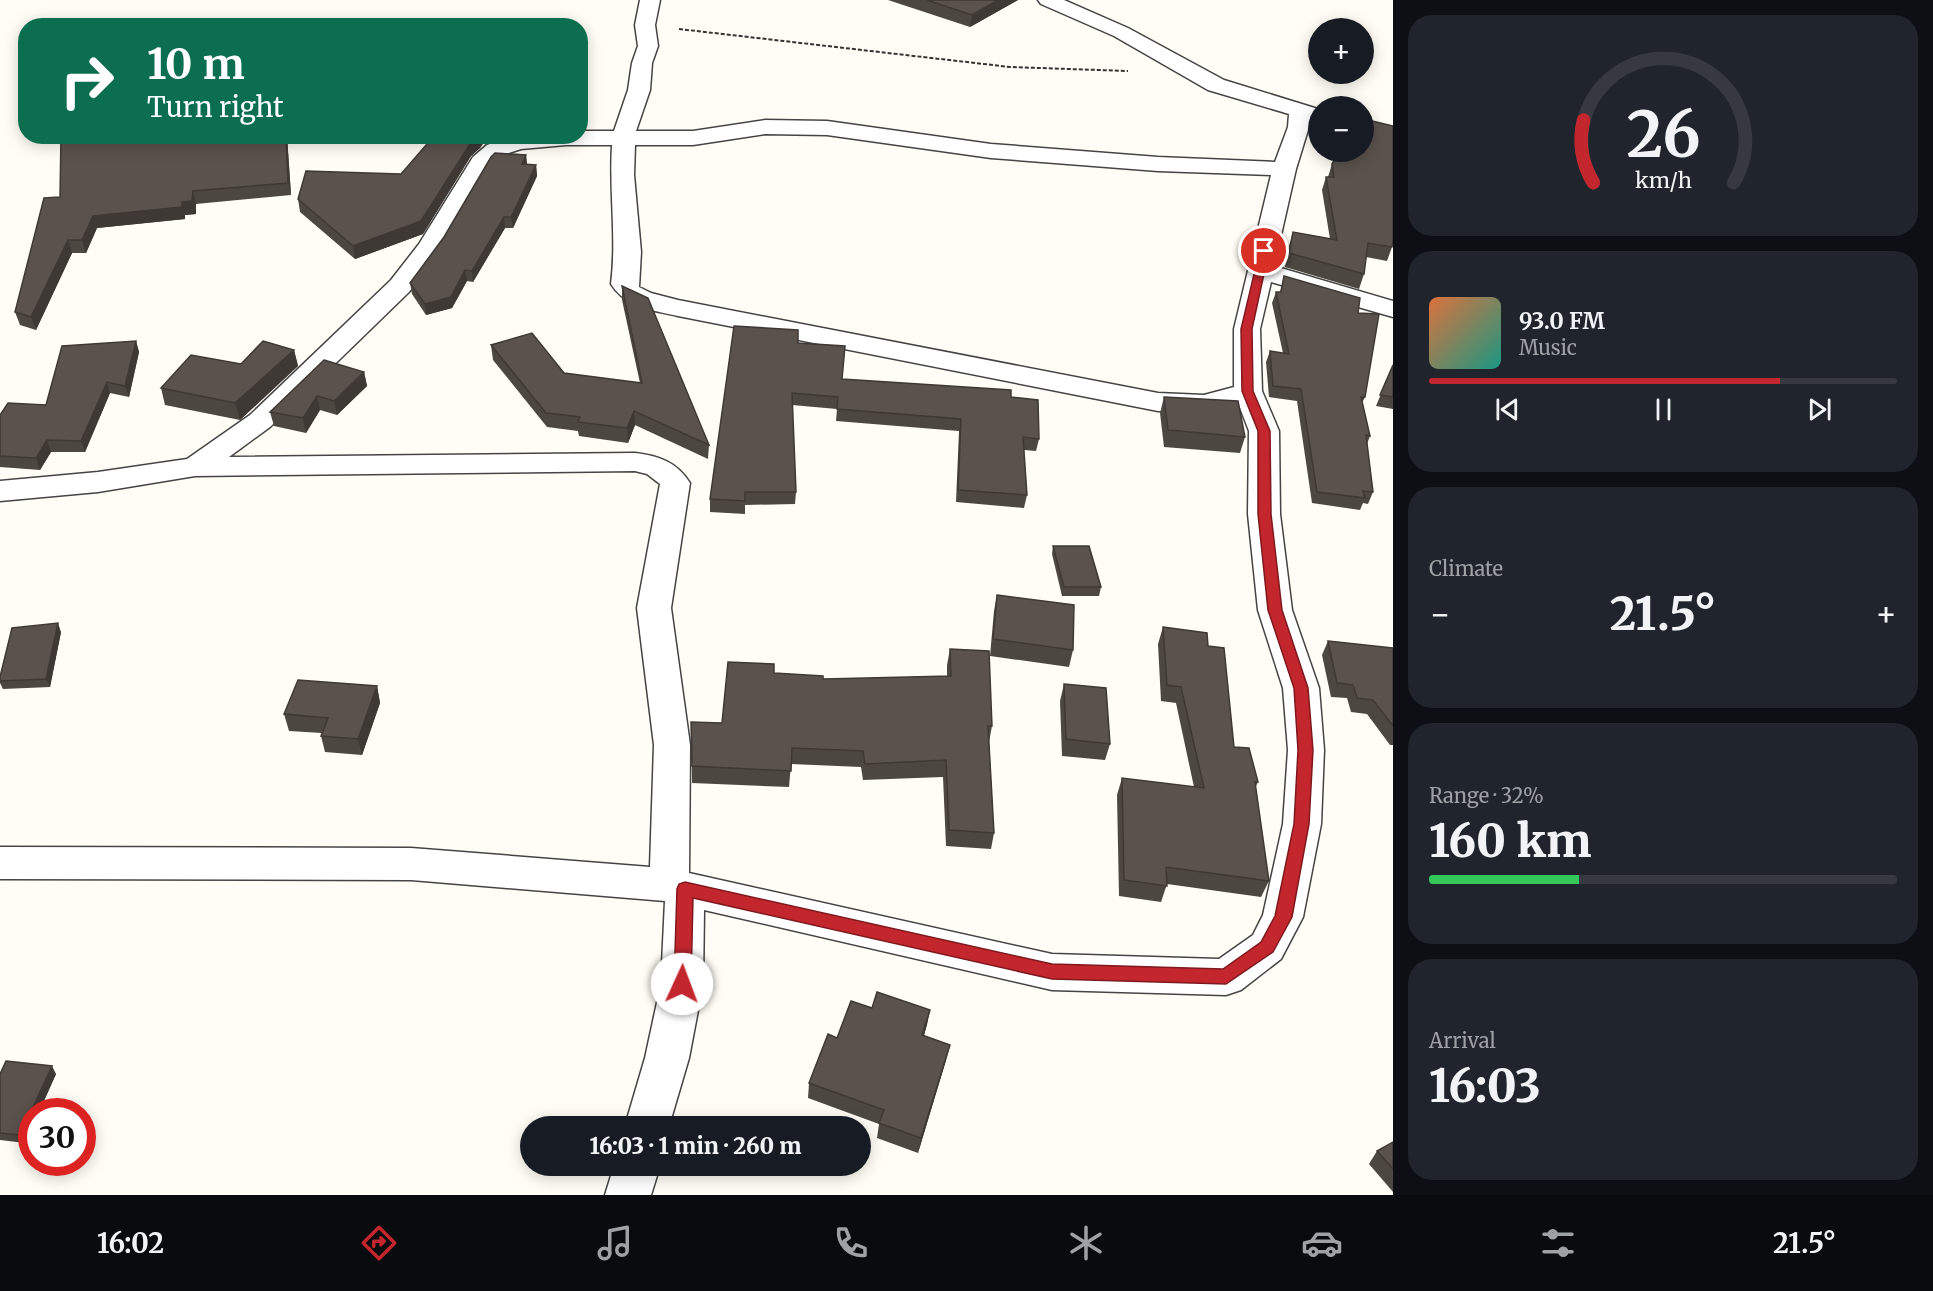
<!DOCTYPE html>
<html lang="en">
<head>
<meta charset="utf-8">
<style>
  :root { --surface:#171b24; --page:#20242c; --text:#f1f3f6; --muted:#9ea1a6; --line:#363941; --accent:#c4262e }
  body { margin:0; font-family:Merriweather,serif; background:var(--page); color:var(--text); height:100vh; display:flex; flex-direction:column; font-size:22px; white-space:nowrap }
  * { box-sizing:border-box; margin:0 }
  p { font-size:20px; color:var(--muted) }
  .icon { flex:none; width:33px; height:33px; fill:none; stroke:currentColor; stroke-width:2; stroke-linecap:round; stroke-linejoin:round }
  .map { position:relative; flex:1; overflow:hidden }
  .details { display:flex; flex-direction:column; gap:15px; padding:15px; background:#0d0f14; width:540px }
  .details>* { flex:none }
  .top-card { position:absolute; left:18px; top:18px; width:570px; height:126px; border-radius:24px; box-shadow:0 3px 15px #0003; background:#0b6e4f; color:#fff; overflow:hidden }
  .fabs { position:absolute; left:1308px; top:18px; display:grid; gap:12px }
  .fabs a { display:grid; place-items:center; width:66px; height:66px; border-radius:50%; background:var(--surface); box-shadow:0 3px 15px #0003; font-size:30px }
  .speed { position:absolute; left:18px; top:1098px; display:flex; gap:12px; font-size:30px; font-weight:700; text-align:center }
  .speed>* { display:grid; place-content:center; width:78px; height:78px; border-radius:50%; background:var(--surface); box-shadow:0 3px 15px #0003; line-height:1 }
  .speed .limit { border:9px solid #d22; background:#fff; color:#111 }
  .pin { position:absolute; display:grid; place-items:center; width:51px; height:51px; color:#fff; margin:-26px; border:3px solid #fff; border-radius:50%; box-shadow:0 2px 6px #0007 }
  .me { position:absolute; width:66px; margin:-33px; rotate:2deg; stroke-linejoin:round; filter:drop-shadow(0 0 4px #0008) }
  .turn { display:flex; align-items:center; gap:21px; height:126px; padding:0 30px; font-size:27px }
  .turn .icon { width:78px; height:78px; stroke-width:2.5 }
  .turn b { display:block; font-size:42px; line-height:51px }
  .big { font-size:45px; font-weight:800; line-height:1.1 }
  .details .tile { flex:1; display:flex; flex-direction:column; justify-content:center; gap:9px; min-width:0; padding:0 21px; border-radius:24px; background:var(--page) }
  .details .dial { align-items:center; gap:0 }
  .dial svg { height:156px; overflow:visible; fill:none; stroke:var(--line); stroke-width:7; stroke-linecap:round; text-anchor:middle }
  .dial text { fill:var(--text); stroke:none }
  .song { display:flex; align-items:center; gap:18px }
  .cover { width:72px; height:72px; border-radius:9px; background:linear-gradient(135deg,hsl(20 70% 55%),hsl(170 70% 35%)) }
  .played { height:6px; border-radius:3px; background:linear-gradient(90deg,var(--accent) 75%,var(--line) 75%) }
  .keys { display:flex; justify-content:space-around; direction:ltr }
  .heat { display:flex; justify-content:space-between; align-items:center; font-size:33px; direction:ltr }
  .charge { height:9px; border-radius:4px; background:linear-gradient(90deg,#34c759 32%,var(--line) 0) }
  .trip { position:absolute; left:520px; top:1116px; width:351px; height:60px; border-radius:30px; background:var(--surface); box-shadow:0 3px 15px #0003; font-weight:800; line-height:60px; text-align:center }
  .dock { display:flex; height:96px; justify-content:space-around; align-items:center; background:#090b0e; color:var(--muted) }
  .dock .icon { width:42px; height:42px }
  .dock .selected { color:var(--accent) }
  .dock b { font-size:27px; color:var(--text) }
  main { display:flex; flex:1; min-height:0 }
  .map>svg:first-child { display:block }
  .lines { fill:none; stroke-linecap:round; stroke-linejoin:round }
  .street-casing { stroke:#444; stroke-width:3 }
  .path { stroke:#333; stroke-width:2; stroke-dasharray:4 2; stroke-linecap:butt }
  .street { fill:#fff; fill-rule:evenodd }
  .wall { fill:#4d4742 }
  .shaded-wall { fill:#3f3936 }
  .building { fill:#5a524d; stroke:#3f3936; stroke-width:1.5 }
  .route { fill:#c4262e; stroke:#7f191e; stroke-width:1.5 }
</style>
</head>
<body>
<main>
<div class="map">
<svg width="1393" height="1195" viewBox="0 0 1393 1195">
  <rect width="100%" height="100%" fill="#fffdf5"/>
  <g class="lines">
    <defs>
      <g id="street">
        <path d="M 640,0 L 660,0 L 655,25 L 658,46 L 652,63 L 650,90 L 636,131 L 693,131 L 765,120 L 827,121 L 991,144 L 1158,157 L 1275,162 L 1288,127 L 1289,114 L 1208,90 L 1114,36 L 1041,4 L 1038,0 L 1064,0 L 1128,28 L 1224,80 L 1318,109 L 1318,121 L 1311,120 L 1296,169 L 1274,266 L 1393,301 L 1393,317 L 1271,282 L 1260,329 L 1262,391 L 1279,431 L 1280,514 L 1292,610 L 1319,688 L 1324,750 L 1321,824 L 1303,917 L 1281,959 L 1241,990 L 1226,995 L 1052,990 L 704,910 L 703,984 L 689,1058 L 669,1126 L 625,1126 L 645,1058 L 661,984 L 665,901 L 411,880 L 0,879 L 0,847 L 411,848 L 650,867 L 654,745 L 637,608 L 660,484 L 647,474 L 635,471 L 195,476 L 98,492 L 0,501 L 0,481 L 98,472 L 187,459 L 250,415 L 391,280 L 419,244 L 473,157 L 487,145 L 513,136 L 580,136 L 580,131 L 614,131 L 628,90 L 632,63 L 638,46 L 635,25 ZM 765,134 L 827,135 L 991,158 L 1158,171 L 1271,175 L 1234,329 L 1234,387 L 1204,395 L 1158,393 L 678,300 L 651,293 L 639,287 L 641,252 L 634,175 L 635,145 L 693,145 ZM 566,145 L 612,145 C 609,192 617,237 611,284 C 626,308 652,310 678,316 L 1158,411 L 1204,412 L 1239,405 L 1249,431 L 1248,514 L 1258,610 L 1283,688 L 1288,750 L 1283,824 L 1263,915 L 1253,935 L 1219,959 L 1052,954 L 689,873 L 690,745 L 671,608 L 690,483 C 677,462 659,456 635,453 L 229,457 L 270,427 L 409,292 L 443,247 L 490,166 L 503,155 L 521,149 Z"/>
        <path d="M 614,1166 L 660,1166 L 651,1195 L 605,1195 Z"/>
      </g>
    </defs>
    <!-- street casing -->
    <use href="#street" class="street-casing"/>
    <!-- path -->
    <path class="path" d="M 679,29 L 1010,67 L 1128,71"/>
    <!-- street -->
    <use href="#street" class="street"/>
  </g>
  <!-- wall -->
  <g class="wall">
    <path d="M 888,0 L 1018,0 L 970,27 Z"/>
    <path d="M 61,136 L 287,136 L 291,195 L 196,204 L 196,214 L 185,215 L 185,219 L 97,228 L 86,253 L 72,253 L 36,330 L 20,325 L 15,312 L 60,197 Z"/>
    <path d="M 434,136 L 488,136 L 480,148 L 471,156 L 423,234 L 355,259 L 300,212 L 298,199 L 401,174 Z"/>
    <path d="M 526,155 L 527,165 L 536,165 L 537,176 L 513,228 L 505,228 L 473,282 L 467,281 L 452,308 L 426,315 L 412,294 L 410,283 L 444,237 Z"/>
    <path d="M 1332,164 L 1392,247 L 1387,261 L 1366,257 L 1364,274 L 1359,289 L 1285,267 L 1289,246 L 1293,232 L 1330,239 L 1322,190 L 1326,177 L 1328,177 Z"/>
    <path d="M 1284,276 L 1358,313 L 1365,397 L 1362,403 L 1370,436 L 1367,444 L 1373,492 L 1368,504 L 1363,503 L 1360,510 L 1312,503 L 1297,401 L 1269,397 L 1266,362 L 1270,351 L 1283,353 L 1272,303 L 1276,292 L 1280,292 Z"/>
    <path d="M 622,286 L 709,445 L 708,459 L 635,425 L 628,443 L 579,436 L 578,431 L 547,427 L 493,360 L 491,345 L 564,373 L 640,383 L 622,300 Z"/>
    <path d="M 136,341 L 139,352 L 129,397 L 110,393 L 85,452 L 51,452 L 40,470 L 0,467 L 0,415 L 46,405 Z"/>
    <path d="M 798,343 L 842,379 L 1011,397 L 1039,439 L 1036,451 L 1024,450 L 1027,495 L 1024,508 L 956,502 L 959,431 L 836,421 L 837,409 L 792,405 L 796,492 L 795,504 L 745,505 L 745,514 L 710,512 L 710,499 Z"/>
    <path d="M 294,350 L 298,366 L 240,420 L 165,405 L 161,388 L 241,364 Z"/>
    <path d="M 1393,365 L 1393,409 L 1376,406 Z"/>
    <path d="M 364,372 L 367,386 L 337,415 L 320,410 L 306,433 L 274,426 L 270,412 Z"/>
    <path d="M 1164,397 L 1245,437 L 1240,453 L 1164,447 L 1160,413 Z"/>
    <path d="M 1053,546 L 1101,587 L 1099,596 L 1062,596 L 1052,554 Z"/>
    <path d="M 997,595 L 1073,650 L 1069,667 L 990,656 L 994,611 Z"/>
    <path d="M 1163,627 L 1208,646 L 1234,747 L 1258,782 L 1255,788 L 1269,881 L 1261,897 L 1167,884 L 1161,902 L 1119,896 L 1117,795 L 1122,778 L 1194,787 L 1176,703 L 1161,701 L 1158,644 Z"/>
    <path d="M 61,632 L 50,687 L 3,689 L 0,683 L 0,677 Z"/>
    <path d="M 1328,641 L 1393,648 L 1393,745 L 1390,745 L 1367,714 L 1351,712 L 1347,698 L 1331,697 L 1322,655 Z"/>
    <path d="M 950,649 L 992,726 L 989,742 L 994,833 L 991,849 L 946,846 L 943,777 L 863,780 L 861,767 L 791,764 L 789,787 L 692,783 L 691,722 L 722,723 L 774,673 L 823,679 L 947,677 L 947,665 Z"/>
    <path d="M 1064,684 L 1110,744 L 1105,760 L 1062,756 L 1060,701 Z"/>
    <path d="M 377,686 L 380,703 L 362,755 L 325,752 L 321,736 L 322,733 L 289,731 L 284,714 Z"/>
    <path d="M 872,1008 L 930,1010 L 924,1036 L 946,1060 L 918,1153 L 877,1138 L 879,1124 L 808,1098 L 809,1083 L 837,1038 Z"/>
    <path d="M 0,1074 L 56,1074 L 25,1143 L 0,1140 Z"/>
    <path d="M 1393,1142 L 1393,1192 L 1369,1164 L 1377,1151 Z"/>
  </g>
  <!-- shaded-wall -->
  <g class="shaded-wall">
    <path d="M 998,0 L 1018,0 L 970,27 L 972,15 Z"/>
    <path d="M 286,136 L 287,136 L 291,195 L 288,183 Z"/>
    <path d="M 478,136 L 488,136 L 480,148 L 471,156 L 423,234 L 355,259 L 353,246 Z"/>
    <path d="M 526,155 L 527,166 L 522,164 Z"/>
    <path d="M 536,165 L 537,176 L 513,228 L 511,217 Z"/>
    <path d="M 193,191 L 196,204 L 196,214 L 185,215 L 185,219 L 97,228 L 86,253 L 82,240 L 93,216 L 182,202 Z"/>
    <path d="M 504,217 L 505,228 L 473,282 L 472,271 Z"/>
    <path d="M 68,240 L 72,253 L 36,330 L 31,317 Z"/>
    <path d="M 465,270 L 467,281 L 452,308 L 426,315 L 425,304 Z"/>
    <path d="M 136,341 L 139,352 L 129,397 L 125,386 Z"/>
    <path d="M 294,350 L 298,366 L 240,420 L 235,403 Z"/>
    <path d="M 364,372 L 367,386 L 337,415 L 334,401 Z"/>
    <path d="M 107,382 L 110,393 L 85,452 L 81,441 Z"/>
    <path d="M 317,396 L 320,410 L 306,433 L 303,418 Z"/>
    <path d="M 634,411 L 635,425 L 628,443 L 627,428 Z"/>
    <path d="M 47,440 L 51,452 L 40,470 L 36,458 Z"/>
    <path d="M 58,623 L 61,632 L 50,687 L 46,679 Z"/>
    <path d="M 377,686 L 380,703 L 362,755 L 358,739 Z"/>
    <path d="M 930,1010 L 927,1025 L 919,1051 L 922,1035 Z"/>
    <path d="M 950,1045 L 946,1060 L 918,1153 L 921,1138 Z"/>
    <path d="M 52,1066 L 56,1074 L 39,1112 L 32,1112 L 32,1128 L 25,1143 L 20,1135 Z"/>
  </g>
  <!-- building -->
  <g class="building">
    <path d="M 927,0 L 998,0 L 972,15 Z"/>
    <path d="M 1364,119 L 1393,126 L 1393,241 L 1392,247 L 1368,243 L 1364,274 L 1289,253 L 1293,232 L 1337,240 L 1326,177 L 1334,177 L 1332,164 L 1339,152 L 1364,152 Z"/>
    <path d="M 61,136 L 286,136 L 288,183 L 193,191 L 192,201 L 182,202 L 182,207 L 93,216 L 82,240 L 68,240 L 31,317 L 15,312 L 44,198 L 60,197 Z"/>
    <path d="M 434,136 L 478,136 L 470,144 L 421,221 L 353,246 L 298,199 L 306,171 L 401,174 Z"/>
    <path d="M 495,153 L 526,155 L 522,164 L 536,165 L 511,217 L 504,217 L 472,271 L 465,270 L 451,297 L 425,304 L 410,283 L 444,237 L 491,157 Z"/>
    <path d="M 1284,276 L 1360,298 L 1358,313 L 1379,314 L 1365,397 L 1361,397 L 1370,436 L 1366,435 L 1373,492 L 1363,491 L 1365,498 L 1317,492 L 1301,389 L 1273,386 L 1270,351 L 1289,354 L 1276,292 L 1281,292 Z"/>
    <path d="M 622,286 L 648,298 L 709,445 L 634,411 L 627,428 L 578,422 L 580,417 L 546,413 L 491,345 L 532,333 L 564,373 L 642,383 Z"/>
    <path d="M 734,326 L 798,330 L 798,343 L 845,346 L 842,379 L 1011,390 L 1011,397 L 1038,400 L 1039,439 L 1023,437 L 1027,495 L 958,490 L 961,419 L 837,409 L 838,397 L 792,393 L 796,492 L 745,492 L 745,501 L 710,499 Z"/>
    <path d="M 136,341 L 125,386 L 107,382 L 81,441 L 47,440 L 36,458 L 0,456 L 0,415 L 8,403 L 46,405 L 62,346 Z"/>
    <path d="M 263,341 L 294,350 L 235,403 L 161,388 L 191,355 L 241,364 Z"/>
    <path d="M 324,360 L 364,372 L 334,401 L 317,396 L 303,418 L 270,412 Z"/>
    <path d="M 1393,365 L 1393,397 L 1380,395 Z"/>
    <path d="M 1164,397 L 1238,401 L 1245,437 L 1168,430 Z"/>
    <path d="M 1053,546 L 1089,546 L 1101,587 L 1064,587 Z"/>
    <path d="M 997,595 L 1074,605 L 1073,650 L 993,639 Z"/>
    <path d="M 58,623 L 46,679 L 0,681 L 0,677 L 12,628 Z"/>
    <path d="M 1163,627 L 1207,633 L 1208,646 L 1224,648 L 1234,747 L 1249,748 L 1258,782 L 1255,782 L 1269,881 L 1166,867 L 1167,886 L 1124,880 L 1122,778 L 1204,788 L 1181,687 L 1167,685 Z"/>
    <path d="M 1328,641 L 1393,648 L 1393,726 L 1373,700 L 1357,698 L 1353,685 L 1337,683 Z"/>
    <path d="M 950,649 L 989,651 L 992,726 L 988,726 L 994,833 L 949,830 L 946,760 L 865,764 L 863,751 L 792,748 L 791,771 L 692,766 L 691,722 L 722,723 L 728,662 L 774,664 L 774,673 L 823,676 L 823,679 L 951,676 Z"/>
    <path d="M 298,680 L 377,686 L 358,739 L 321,736 L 328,718 L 284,714 Z"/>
    <path d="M 1064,684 L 1106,688 L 1110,744 L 1066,739 Z"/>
    <path d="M 877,992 L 930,1010 L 922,1035 L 950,1045 L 921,1138 L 879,1123 L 884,1110 L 809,1083 L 828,1034 L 837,1038 L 851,1001 L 872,1008 Z"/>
    <path d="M 6,1061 L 52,1066 L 20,1135 L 0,1133 L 0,1074 Z"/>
    <path d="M 1393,1142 L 1393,1169 L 1377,1151 Z"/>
  </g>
  <!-- route -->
  <path class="route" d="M 1260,249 L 1269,251 L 1252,329 L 1253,391 L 1270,431 L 1271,514 L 1282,610 L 1308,688 L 1313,750 L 1309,824 L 1292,917 L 1273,952 L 1226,984 L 1052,979 L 693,898 L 691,984 L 689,990 L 682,992 L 676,990 L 674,984 L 677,889 L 679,884 L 685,882 L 1052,964 L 1223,969 L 1261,942 L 1275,916 L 1294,824 L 1298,750 L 1294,688 L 1268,610 L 1258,514 L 1258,431 L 1242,391 L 1241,329 Z"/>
</svg>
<div class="fabs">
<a>+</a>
<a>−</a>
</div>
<div class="speed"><div class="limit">30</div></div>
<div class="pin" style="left:1264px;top:251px;background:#d93025"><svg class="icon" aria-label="arrive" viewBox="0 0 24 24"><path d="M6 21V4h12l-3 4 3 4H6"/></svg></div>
<svg class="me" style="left:682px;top:984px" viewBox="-20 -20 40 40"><circle r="19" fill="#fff"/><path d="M0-13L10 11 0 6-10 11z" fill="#c4262e"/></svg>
<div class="trip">16:03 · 1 min · 260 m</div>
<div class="top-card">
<div class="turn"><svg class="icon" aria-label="right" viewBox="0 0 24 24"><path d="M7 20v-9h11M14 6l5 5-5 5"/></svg><div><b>10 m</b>Turn right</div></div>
</div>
</div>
<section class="details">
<div class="tile dial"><svg viewBox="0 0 100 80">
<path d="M14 69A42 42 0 1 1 86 69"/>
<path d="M14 69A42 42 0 0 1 9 37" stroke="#c4262e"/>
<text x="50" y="56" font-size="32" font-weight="700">26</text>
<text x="50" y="72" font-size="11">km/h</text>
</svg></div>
<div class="tile">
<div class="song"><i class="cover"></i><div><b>93.0 FM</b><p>Music</p></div></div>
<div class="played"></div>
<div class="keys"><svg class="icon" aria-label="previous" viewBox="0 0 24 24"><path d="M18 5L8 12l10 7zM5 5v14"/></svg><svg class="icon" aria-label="pause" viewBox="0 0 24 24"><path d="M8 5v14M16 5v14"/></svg><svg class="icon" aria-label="next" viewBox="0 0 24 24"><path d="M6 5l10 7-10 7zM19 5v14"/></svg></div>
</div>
<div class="tile"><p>Climate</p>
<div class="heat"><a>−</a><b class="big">21.5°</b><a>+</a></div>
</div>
<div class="tile"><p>Range · 32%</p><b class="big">160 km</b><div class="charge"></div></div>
<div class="tile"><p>Arrival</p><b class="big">16:03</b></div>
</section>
</main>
<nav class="dock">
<b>16:02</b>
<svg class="icon selected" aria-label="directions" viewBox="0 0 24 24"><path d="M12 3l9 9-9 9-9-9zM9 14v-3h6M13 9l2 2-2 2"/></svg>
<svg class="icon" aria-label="music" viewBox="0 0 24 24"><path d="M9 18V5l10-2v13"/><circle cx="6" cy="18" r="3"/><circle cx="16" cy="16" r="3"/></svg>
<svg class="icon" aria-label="phone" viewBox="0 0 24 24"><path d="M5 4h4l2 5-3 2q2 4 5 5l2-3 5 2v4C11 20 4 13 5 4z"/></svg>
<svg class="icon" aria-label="climate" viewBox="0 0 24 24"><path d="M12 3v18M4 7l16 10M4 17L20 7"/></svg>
<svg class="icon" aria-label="car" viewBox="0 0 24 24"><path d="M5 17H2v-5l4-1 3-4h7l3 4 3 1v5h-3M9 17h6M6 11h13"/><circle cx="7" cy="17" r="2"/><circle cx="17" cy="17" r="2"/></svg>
<svg class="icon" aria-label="filters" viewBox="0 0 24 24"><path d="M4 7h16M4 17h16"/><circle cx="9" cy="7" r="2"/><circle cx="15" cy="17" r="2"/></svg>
<b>21.5°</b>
</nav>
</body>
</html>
